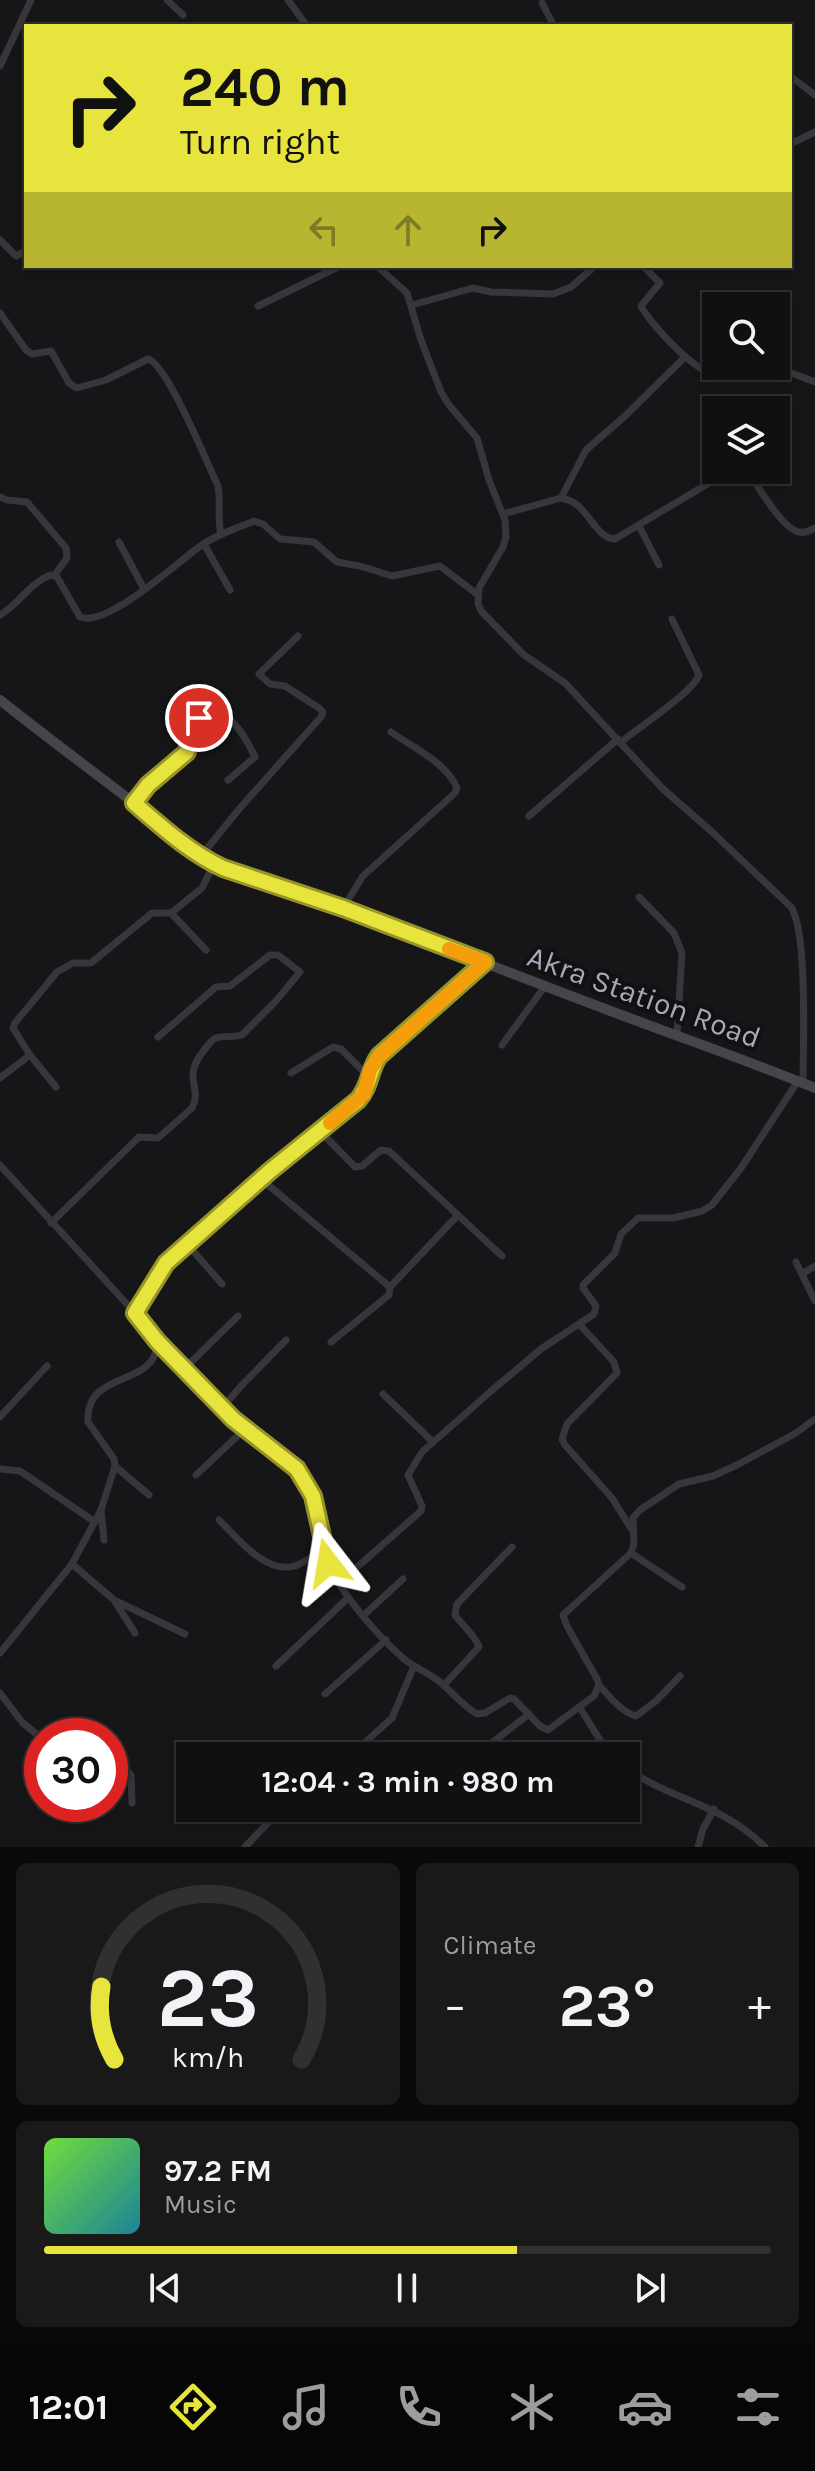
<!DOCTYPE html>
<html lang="en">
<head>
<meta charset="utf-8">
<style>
  :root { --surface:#101011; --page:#19191a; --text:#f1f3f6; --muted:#9c9d9f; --line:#303031; --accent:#e7e43d }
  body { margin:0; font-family:Karla,sans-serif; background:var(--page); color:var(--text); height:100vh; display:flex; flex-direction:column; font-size:30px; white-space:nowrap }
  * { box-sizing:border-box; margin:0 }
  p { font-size:26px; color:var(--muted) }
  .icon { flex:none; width:44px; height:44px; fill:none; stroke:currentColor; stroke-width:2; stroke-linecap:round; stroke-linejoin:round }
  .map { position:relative; height:1847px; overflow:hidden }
  .side { display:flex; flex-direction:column; gap:16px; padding:16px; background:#090909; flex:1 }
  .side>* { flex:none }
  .banner { position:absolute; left:24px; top:24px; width:768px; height:244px; border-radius:0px; box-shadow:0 4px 12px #0003,0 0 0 2px var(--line); background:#e7e43d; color:#111; overflow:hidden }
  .buttons { position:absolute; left:702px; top:292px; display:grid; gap:16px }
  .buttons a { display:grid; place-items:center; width:88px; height:88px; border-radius:0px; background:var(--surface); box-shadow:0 4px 12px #0003,0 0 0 2px var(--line); font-size:40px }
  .speed { position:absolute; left:24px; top:1718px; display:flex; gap:16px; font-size:40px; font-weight:700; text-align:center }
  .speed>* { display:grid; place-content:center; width:104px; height:104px; border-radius:50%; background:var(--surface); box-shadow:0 4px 12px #0003,0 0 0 2px var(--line); line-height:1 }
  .speed .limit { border:12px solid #d22; background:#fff; color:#111 }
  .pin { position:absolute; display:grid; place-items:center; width:68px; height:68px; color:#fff; margin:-34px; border:4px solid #fff; border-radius:50%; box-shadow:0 2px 8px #0007 }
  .me { position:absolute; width:88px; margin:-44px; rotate:346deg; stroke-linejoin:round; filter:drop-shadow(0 0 6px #0008) }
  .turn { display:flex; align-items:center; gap:28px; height:168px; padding:0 24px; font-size:36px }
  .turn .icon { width:104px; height:104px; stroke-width:2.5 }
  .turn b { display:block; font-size:56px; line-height:68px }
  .lanes { display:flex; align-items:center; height:76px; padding:0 24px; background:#0003; justify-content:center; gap:40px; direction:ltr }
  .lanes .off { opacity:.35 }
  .big { font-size:60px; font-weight:700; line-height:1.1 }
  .side .widget { flex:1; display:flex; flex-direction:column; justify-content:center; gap:12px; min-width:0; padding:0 28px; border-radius:12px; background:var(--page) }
  .side .dial { align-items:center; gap:0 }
  .dial svg { height:208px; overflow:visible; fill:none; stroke:var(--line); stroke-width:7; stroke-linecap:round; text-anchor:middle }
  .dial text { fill:var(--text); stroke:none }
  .song { display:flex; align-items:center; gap:24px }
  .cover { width:96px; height:96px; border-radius:12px; background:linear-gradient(135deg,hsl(100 70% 55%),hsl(190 70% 35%)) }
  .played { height:8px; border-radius:4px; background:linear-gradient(90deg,var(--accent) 65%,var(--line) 65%) }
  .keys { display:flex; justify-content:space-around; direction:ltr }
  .heat { display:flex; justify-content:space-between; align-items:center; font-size:44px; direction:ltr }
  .side .tiles { flex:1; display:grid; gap:16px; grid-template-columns:1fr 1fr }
  .widget:last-child { grid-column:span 2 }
  .trip { position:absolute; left:176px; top:1742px; width:464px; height:80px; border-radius:0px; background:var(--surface); box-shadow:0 4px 12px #0003,0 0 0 2px var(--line); font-weight:700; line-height:80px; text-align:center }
  .dock { display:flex; height:128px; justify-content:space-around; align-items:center; background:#060607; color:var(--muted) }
  .dock .icon { width:56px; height:56px }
  .dock .selected { color:var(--accent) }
  .dock b { font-size:36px; color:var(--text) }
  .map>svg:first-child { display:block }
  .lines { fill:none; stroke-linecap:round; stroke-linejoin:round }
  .street { stroke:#37363c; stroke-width:7 }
  .secondary { stroke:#45454c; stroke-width:10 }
  .route-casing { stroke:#969428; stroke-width:20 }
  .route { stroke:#e7e43d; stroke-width:14 }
  .slow { stroke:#f59e0b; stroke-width:14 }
  .labels { text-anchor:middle; stroke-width:8; stroke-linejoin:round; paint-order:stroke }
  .street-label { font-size:30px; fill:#a8a8b6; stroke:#111012 }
</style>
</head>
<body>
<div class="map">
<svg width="815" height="1847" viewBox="0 0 815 1847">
  <rect width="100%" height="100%" fill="#161517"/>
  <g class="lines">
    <!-- street -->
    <g class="street">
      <path d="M 167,0 L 183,15"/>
      <path d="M 288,0 L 307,26"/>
      <path d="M 542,3 L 554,26"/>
      <path d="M 0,66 L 31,0"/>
      <path d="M 790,76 L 815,95"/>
      <path d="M 790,144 L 815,132"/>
      <path d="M 0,240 L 16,256 L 26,251"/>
      <path d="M 377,266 L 407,293 L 421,340 L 441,392 L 449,405 L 477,438 L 489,480 L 505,520 L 506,537 L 503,547 L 479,588 L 478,604 L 482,612 L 524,655 L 565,683 L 663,789 L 711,831 L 791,907 C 808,933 803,1047 803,1083"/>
      <path d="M 643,266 L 660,283 L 641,306 C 650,324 701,379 720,375 L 728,366"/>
      <path d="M 412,305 L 473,288 L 491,292 L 553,294 L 571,287 L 595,266"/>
      <path d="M 258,306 L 340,266"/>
      <path d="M 0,313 L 26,350 L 32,354 L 51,351 L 69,383 L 77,388 L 106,380 L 148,359 C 167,364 207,463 218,486 C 221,502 217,518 221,534"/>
      <path d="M 773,366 L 815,382"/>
      <path d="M 746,470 C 758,485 779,524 796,531 C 803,534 809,531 815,528"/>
      <path d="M 0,497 L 7,500 L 27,502 L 66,548 L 67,558 L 54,576"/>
      <path d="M 561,498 L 586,450 L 625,416 L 685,357"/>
      <path d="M 503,514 L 561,498 C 589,502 593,538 615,539 L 731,470"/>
      <path d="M 639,526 L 659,565"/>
      <path d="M 119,542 L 144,589"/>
      <path d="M 204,544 L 230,590"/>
      <path d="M 0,615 C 19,604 29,584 50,575 L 57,577 L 80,617 C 108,628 178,561 202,545 C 218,534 237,528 254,521 L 263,524 L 280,539 L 314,542 L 337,562 L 360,566 L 392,576 L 440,566 L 478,595"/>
      <path d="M 621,742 C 638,728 693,692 699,675 L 672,619"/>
      <path d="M 134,803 L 148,785 L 187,752 C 195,729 186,724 212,709 C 232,714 247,740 255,757 L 228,780"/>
      <path d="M 529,816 L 618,739"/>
      <path d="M 201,856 L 240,808 L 321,717 L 323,712 L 319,708 L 285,686 L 270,684 L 259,674 L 298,636"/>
      <path d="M 639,897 L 674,933 L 682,953 L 677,1035"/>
      <path d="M 343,908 L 363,876 L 455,793 L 457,788 C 447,763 412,747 391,732"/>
      <path d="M 171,913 L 206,950"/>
      <path d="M 502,1045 L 545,986"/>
      <path d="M 291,1073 L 333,1047 L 341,1049 L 368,1076"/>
      <path d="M 0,1078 L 30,1055"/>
      <path d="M 56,1087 L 30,1055 L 13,1028 L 15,1023 L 57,972 L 73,963 L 91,963 L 152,913 L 171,913 L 202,888 L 214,864"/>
      <path d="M 320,1131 L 355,1167 L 362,1166 L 381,1150 L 389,1151 L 502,1256"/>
      <path d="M 0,1165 L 146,1325 L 157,1341 L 222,1408 C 247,1434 287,1449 305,1480 C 320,1505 317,1536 328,1563 C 341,1594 379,1637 404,1659 C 415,1668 429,1673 440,1682 C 452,1692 463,1706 477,1714 L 485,1713 L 510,1698 L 514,1699 L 540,1726 L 548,1730 L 594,1696 L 599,1685 L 597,1679 L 567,1626 L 563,1615 L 631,1553 L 634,1544 L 633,1518 L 640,1510 L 679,1484 L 713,1476 L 737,1465 L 796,1433 L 815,1419"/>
      <path d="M 261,1179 L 390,1287 L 389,1295 L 331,1342"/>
      <path d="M 51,1223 L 139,1137 L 158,1138 L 192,1108 C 203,1088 182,1079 202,1053 C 206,1048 210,1041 216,1038 C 224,1035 233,1038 242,1035 L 275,1002 L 300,972 L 278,955 L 270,955 L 230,986 L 216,987 L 158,1037"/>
      <path d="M 187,1244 L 222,1284"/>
      <path d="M 796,1262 L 815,1301"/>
      <path d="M 802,1274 L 815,1266"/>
      <path d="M 390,1287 L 458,1215"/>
      <path d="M 135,1313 L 166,1263 L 270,1171 L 358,1100 C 370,1087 369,1070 379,1056 L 485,962"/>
      <path d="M 579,1324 L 614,1362 L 617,1373 L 567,1424 L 562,1439 L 565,1445 L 612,1498 L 632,1530"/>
      <path d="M 184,1369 L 238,1316"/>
      <path d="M 383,1394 L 433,1442"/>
      <path d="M 222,1408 L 241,1386 L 286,1340"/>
      <path d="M 0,1417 L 47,1366"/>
      <path d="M 115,1466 L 149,1495"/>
      <path d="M 0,1469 L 20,1471 L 95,1522"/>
      <path d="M 196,1475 L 246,1428"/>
      <path d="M 101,1510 L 104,1540"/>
      <path d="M 219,1520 C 237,1537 265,1575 295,1566 C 305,1562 315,1555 324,1550"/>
      <path d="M 631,1553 L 682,1587"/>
      <path d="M 72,1564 L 114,1600 L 135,1633"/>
      <path d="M 339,1583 L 421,1511 L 422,1506 L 408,1475 L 422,1452 L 490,1392 L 541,1349 L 594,1314 L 596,1306 L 583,1288 L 583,1285 L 615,1253 L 621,1234 L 638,1218 L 673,1218 L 702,1211 L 712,1205 L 741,1168 L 798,1081"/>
      <path d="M 118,1602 L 185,1634"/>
      <path d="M 364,1615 L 403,1579"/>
      <path d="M 0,1653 L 72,1564 L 101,1510 L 115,1466 L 114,1459 L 88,1422 C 85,1377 136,1384 152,1360 C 156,1354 157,1348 157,1341"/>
      <path d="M 276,1666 L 348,1598"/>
      <path d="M 444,1685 L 479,1647 C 476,1636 462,1625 455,1615 L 457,1604 L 512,1547"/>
      <path d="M 599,1685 C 610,1697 621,1712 636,1716 L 656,1701 L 680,1676"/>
      <path d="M 0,1693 L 22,1722 L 42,1739"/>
      <path d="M 325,1694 L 386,1640"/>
      <path d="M 580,1708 L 610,1756"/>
      <path d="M 110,1751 L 131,1775 L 132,1803"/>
      <path d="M 350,1756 L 392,1718 L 414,1666"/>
      <path d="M 475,1756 L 529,1714"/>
      <path d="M 626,1768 C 673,1801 721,1803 765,1847"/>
      <path d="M 421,1809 L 422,1808"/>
      <path d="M 245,1847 L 282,1808"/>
      <path d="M 698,1847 L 703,1829 L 714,1809"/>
    </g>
    <!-- secondary -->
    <path class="secondary" d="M 0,700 C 44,735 88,768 133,802 C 163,825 189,851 223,868 C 356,911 485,964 616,1013 C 682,1038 749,1061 815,1088"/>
  </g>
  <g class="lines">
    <defs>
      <path id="route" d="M 199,718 L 190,731 L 187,752 L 148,785 L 134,803 C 162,827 189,852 223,868 L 343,908 L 485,962 L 379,1056 C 369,1070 370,1087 358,1100 L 270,1171 L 166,1263 L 135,1313 L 157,1341 L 233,1419 L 297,1469 L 313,1496 L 328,1563"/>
    </defs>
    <!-- route casing -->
    <use href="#route" class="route-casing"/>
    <!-- route -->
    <use href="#route" class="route"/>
    <!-- slow -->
    <path class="slow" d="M 330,1123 L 364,1094 L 370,1070 L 379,1056 L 485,962 L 449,949"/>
  </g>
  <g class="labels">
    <!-- street labels -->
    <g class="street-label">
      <text transform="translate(644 997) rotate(20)" y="10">Akra Station Road</text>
    </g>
  </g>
</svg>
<div class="buttons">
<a><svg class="icon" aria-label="search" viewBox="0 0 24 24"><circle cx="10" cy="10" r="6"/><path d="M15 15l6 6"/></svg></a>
<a><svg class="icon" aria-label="layers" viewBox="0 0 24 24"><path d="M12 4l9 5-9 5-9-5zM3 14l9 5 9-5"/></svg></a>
</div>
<div class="speed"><div class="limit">30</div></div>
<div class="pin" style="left:199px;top:718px;background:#d93025"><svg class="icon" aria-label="arrive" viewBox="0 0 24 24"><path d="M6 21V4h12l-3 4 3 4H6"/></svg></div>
<svg class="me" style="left:328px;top:1563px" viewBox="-20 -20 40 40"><path d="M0-17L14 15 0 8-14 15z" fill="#e7e43d" stroke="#fff" stroke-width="4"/></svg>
<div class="trip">12:04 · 3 min · 980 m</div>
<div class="banner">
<div class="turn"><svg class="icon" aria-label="right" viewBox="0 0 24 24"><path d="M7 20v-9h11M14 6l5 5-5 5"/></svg><div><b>240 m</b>Turn right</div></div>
<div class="lanes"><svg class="icon off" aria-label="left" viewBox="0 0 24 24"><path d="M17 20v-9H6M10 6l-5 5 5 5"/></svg><svg class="icon off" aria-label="ahead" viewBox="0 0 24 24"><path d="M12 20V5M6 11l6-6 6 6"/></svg><svg class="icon" aria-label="right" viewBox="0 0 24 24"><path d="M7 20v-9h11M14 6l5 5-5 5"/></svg></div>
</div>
</div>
<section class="side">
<div class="tiles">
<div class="widget dial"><svg viewBox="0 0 100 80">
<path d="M14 69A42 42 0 1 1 86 69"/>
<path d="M14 69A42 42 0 0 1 9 41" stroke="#e7e43d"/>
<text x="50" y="56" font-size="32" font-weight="700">23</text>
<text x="50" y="72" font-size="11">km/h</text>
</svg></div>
<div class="widget"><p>Climate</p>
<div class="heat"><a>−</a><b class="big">23°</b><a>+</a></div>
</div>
<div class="widget">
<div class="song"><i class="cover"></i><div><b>97.2 FM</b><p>Music</p></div></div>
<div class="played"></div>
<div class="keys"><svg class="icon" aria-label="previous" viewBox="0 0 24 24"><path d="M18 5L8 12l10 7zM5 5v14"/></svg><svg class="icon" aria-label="pause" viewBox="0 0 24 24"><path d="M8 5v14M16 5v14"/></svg><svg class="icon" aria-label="next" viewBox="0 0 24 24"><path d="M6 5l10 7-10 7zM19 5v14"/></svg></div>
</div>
</div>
</section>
<nav class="dock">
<b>12:01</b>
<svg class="icon selected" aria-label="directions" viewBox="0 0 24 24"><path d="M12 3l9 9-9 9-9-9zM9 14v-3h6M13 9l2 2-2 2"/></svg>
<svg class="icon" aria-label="music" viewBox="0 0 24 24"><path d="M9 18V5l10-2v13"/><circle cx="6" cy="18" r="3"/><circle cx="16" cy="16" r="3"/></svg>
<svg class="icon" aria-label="phone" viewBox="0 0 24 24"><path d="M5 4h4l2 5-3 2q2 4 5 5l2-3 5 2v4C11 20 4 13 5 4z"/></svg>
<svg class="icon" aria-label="climate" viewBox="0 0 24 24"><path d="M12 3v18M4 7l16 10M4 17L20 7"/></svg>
<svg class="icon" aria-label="car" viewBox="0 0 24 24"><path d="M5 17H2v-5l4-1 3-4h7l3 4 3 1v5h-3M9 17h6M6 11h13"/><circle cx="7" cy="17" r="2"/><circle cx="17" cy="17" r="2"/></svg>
<svg class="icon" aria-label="filters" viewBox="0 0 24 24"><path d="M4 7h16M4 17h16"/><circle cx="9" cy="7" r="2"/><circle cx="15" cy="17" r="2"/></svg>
</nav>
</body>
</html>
